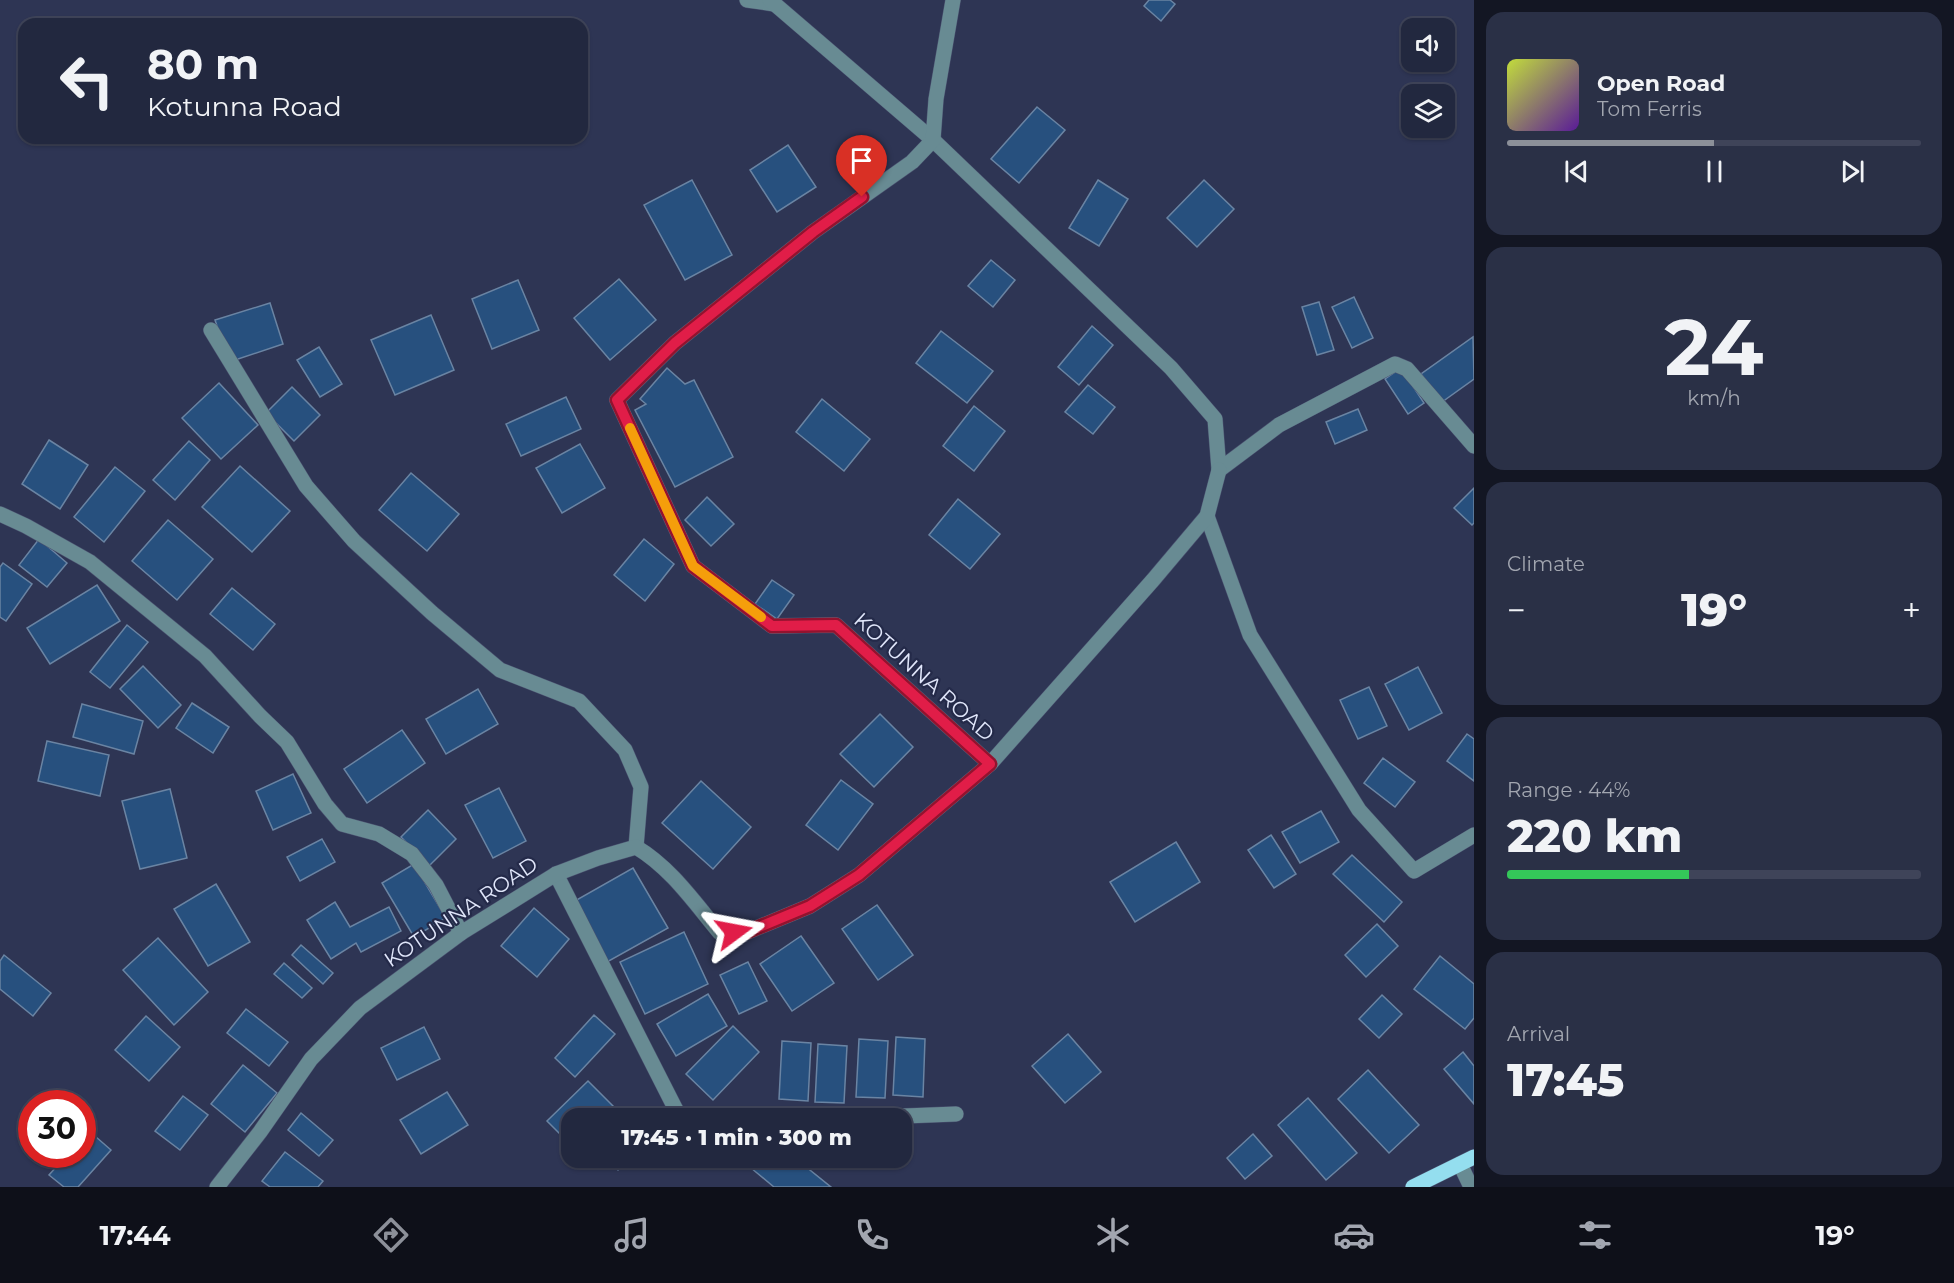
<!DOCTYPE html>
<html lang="en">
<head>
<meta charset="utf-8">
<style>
  :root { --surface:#22283f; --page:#2a3046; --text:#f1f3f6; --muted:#a2a6b0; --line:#3f4459; --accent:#8c9099 }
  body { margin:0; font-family:Montserrat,sans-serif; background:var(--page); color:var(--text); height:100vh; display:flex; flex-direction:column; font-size:22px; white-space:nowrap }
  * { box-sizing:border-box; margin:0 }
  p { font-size:20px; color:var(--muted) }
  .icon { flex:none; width:33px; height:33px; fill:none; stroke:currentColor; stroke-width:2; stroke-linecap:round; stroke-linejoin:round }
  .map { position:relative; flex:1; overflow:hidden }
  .side { display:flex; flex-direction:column; gap:12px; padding:12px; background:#131623; width:480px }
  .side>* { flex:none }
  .guide { position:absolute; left:18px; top:18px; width:570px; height:126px; border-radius:18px; box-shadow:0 2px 4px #0004,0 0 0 2px var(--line); background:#22283f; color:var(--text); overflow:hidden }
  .controls { position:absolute; left:1401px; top:18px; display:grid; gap:12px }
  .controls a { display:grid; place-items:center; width:54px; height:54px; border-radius:12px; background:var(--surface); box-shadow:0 2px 4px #0004,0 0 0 2px var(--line); font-size:30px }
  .speed { position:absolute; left:18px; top:1090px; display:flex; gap:12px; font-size:30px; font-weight:700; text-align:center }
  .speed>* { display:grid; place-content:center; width:78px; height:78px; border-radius:50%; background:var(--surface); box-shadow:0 2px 4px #0004,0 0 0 2px var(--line); line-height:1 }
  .speed .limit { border:9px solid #d22; background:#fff; color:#111 }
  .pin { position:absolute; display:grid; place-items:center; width:51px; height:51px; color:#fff; margin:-62px -26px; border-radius:50% 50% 50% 0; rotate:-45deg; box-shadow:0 0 6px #0007 }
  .pin .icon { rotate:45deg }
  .me { position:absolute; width:66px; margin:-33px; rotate:77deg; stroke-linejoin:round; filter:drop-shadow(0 0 4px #0008) }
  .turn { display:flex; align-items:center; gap:21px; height:126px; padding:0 30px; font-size:27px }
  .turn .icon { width:78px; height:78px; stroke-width:2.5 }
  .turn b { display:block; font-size:42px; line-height:51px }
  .big { font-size:45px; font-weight:800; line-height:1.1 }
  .side .widget { flex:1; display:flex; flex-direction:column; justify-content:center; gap:9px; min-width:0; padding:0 21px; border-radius:18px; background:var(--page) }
  .side .dial { align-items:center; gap:0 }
  .dial b { font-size:78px; line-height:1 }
  .song { display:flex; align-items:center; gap:18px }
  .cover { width:72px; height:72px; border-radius:9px; background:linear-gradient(135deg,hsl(70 70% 55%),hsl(270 70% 35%)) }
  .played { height:6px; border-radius:3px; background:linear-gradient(90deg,var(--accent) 50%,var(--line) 50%) }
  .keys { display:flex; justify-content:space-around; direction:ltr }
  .heat { display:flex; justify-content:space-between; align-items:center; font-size:33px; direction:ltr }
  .charge { height:9px; border-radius:4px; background:linear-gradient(90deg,#34c759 44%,var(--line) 0) }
  .trip { position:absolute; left:561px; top:1108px; width:351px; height:60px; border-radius:18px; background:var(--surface); box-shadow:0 2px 4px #0004,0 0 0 2px var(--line); font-weight:800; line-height:60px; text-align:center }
  .menu { display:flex; height:96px; justify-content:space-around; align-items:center; background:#0e1019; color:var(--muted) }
  .menu .icon { width:42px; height:42px }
  .menu .current { color:var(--accent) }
  .menu b { font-size:27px; color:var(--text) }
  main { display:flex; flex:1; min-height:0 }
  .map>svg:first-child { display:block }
  .building { fill:#27507e; stroke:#6a84a3; stroke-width:1.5 }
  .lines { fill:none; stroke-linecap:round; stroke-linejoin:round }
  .minor-casing { stroke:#4a516f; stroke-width:16 }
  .major-casing { stroke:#4a516f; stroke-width:16 }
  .minor { stroke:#688b93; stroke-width:15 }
  .major { stroke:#94deef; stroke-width:15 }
  .route-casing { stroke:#92132f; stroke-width:15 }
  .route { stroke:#e11d48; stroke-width:10 }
  .slow { stroke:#f59e0b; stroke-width:10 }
  .labels { text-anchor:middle; stroke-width:4.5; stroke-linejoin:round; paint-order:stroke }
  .street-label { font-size:21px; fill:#e0e6fa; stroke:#242a49 }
</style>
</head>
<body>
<main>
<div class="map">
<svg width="1474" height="1187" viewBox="0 0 1474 1187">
  <rect width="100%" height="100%" fill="#2e3554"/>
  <!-- building -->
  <g class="building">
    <path d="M 1149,0 L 1170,0 L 1175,4 L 1161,21 L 1144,6 Z"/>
    <path d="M 1037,107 L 1065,130 L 1019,183 L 991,159 Z"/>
    <path d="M 788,145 L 816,187 L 777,212 L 750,170 Z"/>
    <path d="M 692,180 L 732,255 L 685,280 L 644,205 Z"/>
    <path d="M 1098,180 L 1128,199 L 1099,246 L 1069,228 Z"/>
    <path d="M 1204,180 L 1234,209 L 1197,247 L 1167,218 Z"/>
    <path d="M 991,260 L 1015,280 L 993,307 L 968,286 Z"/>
    <path d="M 619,279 L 656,320 L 610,360 L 574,318 Z"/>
    <path d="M 518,280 L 539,330 L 492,349 L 472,299 Z"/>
    <path d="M 1354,297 L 1373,338 L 1352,348 L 1332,307 Z"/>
    <path d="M 1319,302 L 1334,350 L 1317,355 L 1302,307 Z"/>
    <path d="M 270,303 L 283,344 L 229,362 L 215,320 Z"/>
    <path d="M 431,315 L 454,370 L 395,395 L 371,340 Z"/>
    <path d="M 1092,326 L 1113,345 L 1079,385 L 1058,367 Z"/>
    <path d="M 941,331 L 993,371 L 967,403 L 916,363 Z"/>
    <path d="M 1473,337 L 1474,379 L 1442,402 L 1421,374 Z"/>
    <path d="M 319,347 L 342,384 L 320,397 L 297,360 Z"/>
    <path d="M 667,368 L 685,384 L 694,380 L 733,457 L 675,487 L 635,410 L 646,404 L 640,399 Z"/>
    <path d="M 1401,368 L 1424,403 L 1408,414 L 1385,379 Z"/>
    <path d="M 219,383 L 258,425 L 221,459 L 182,418 Z"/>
    <path d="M 1088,385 L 1115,407 L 1093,434 L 1065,412 Z"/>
    <path d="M 292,387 L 320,415 L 294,441 L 266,413 Z"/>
    <path d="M 566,397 L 581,429 L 521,456 L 506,424 Z"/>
    <path d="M 822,399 L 870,439 L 844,471 L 796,432 Z"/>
    <path d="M 974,406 L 1005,431 L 974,471 L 943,446 Z"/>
    <path d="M 1358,409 L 1367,430 L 1335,444 L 1326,422 Z"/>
    <path d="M 49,440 L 88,465 L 60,509 L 22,484 Z"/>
    <path d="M 189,441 L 210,460 L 175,500 L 153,480 Z"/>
    <path d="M 580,444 L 605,488 L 562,513 L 536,468 Z"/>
    <path d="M 240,466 L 290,511 L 252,552 L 202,507 Z"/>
    <path d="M 115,467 L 145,491 L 104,542 L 74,517 Z"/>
    <path d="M 411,473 L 459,514 L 427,551 L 379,510 Z"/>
    <path d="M 1474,488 L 1474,523 L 1472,525 L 1454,508 Z"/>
    <path d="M 707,497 L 734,524 L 711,546 L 685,520 Z"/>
    <path d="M 958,499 L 1000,534 L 970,569 L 929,535 Z"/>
    <path d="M 168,520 L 213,559 L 177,600 L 132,561 Z"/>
    <path d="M 39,539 L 67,563 L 47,587 L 19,565 Z"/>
    <path d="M 644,539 L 674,564 L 645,601 L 614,575 Z"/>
    <path d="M 3,563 L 32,584 L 6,621 L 0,617 L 0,567 Z"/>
    <path d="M 772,580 L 794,595 L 777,619 L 755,604 Z"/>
    <path d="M 97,585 L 120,621 L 50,664 L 27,628 Z"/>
    <path d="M 232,588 L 275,624 L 253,650 L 210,614 Z"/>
    <path d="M 127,625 L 148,642 L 110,688 L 90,672 Z"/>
    <path d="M 143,666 L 181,705 L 158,728 L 120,689 Z"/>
    <path d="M 1418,667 L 1442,713 L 1409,730 L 1385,684 Z"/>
    <path d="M 1369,687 L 1387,726 L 1358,739 L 1340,700 Z"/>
    <path d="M 478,689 L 498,724 L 446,754 L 426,719 Z"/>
    <path d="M 192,703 L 229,727 L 213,753 L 176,728 Z"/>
    <path d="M 82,704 L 143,721 L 134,754 L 73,737 Z"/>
    <path d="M 880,714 L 913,747 L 874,787 L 840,754 Z"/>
    <path d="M 402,730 L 425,763 L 367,803 L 344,769 Z"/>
    <path d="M 1467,734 L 1474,739 L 1474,781 L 1447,761 Z"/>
    <path d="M 47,741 L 109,755 L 100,796 L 38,781 Z"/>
    <path d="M 1383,758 L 1415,782 L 1395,807 L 1364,783 Z"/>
    <path d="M 293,774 L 311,813 L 273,830 L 256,791 Z"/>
    <path d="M 841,780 L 873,804 L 838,850 L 806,825 Z"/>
    <path d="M 701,781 L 751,827 L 713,869 L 662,823 Z"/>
    <path d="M 499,788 L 526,841 L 493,858 L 465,805 Z"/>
    <path d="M 170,789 L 187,858 L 140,869 L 122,801 Z"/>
    <path d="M 428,810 L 456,839 L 429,866 L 401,837 Z"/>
    <path d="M 1321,811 L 1339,842 L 1300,863 L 1282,832 Z"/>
    <path d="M 1271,835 L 1296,874 L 1274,888 L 1248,850 Z"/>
    <path d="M 322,839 L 335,862 L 300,881 L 287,857 Z"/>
    <path d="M 1176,842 L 1200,882 L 1135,922 L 1110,882 Z"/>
    <path d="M 1352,855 L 1402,902 L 1384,922 L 1333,874 Z"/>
    <path d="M 414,864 L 446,918 L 414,937 L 382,883 Z"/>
    <path d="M 633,868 L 668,928 L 607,962 L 573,902 Z"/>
    <path d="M 216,884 L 250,942 L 208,966 L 174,909 Z"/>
    <path d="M 335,902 L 350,927 L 389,907 L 401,931 L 361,952 L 356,943 L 331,959 L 307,920 Z"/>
    <path d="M 877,905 L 913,955 L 878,980 L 842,929 Z"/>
    <path d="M 534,908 L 569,939 L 537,977 L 501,946 Z"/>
    <path d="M 1377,924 L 1398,946 L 1366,977 L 1345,955 Z"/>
    <path d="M 684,932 L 708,984 L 645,1014 L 620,962 Z"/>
    <path d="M 801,936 L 834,983 L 792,1011 L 760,964 Z"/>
    <path d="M 158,938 L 208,992 L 174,1025 L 123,970 Z"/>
    <path d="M 301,945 L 333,973 L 323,984 L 292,955 Z"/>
    <path d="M 4,955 L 51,993 L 33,1016 L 0,989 L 0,961 Z"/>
    <path d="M 1440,956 L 1474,984 L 1474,1018 L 1465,1029 L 1414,989 Z"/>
    <path d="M 748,962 L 767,1001 L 739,1014 L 720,975 Z"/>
    <path d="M 284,963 L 312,988 L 302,998 L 274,974 Z"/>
    <path d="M 708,994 L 727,1026 L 676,1056 L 657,1024 Z"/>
    <path d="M 1382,995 L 1402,1014 L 1379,1038 L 1359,1019 Z"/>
    <path d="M 246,1009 L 288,1042 L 269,1066 L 227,1033 Z"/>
    <path d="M 594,1015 L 615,1034 L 575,1077 L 555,1058 Z"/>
    <path d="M 146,1016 L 180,1047 L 149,1081 L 115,1050 Z"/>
    <path d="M 733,1026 L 759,1052 L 713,1100 L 686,1074 Z"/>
    <path d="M 424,1027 L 440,1059 L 397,1080 L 381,1048 Z"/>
    <path d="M 1068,1034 L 1101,1072 L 1065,1103 L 1032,1066 Z"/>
    <path d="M 896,1037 L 925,1039 L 923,1097 L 893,1095 Z"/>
    <path d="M 859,1039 L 888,1041 L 885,1098 L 856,1097 Z"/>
    <path d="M 782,1041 L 811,1043 L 808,1101 L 779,1099 Z"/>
    <path d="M 818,1044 L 847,1046 L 844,1103 L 815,1102 Z"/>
    <path d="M 1463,1052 L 1474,1066 L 1474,1104 L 1444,1069 Z"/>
    <path d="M 243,1065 L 277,1093 L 245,1132 L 211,1104 Z"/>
    <path d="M 1368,1070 L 1419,1125 L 1389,1153 L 1338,1099 Z"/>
    <path d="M 588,1081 L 616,1109 L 606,1119 L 572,1119 L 572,1146 L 547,1121 Z"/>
    <path d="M 447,1092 L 468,1125 L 421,1154 L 400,1120 Z"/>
    <path d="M 183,1096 L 208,1115 L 180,1150 L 155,1131 Z"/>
    <path d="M 1308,1098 L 1357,1153 L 1326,1180 L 1278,1125 Z"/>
    <path d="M 301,1113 L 333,1140 L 319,1156 L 288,1130 Z"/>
    <path d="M 88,1130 L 111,1150 L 78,1187 L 64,1187 L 49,1175 L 67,1155 L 82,1155 L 82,1137 Z"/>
    <path d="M 1253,1134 L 1272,1156 L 1245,1179 L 1227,1158 Z"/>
    <path d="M 285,1152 L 323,1181 L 318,1187 L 270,1187 L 262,1181 Z"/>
    <path d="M 603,1158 L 627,1158 L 618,1170 Z"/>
    <path d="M 759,1158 L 795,1158 L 831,1187 L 774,1187 L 751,1168 Z"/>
  </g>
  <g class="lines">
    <defs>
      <g id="minor">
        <path d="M 747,0 L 774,4"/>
        <path d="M 770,0 L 933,140 L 1171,368 L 1215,419 L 1219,470 L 1279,425 L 1395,364 L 1407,369 L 1474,446"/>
        <path d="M 211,330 L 306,486 L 354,541 L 432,613 L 500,670 L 579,701 L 625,750 L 641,787 L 636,847"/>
        <path d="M 0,514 L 26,526 L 90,562 L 205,656 L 260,716 L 287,742 L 325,804 L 342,824 L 379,834 L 412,854 L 436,885 L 461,933"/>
        <path d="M 1207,516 L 1250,635 L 1359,810 L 1414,871 L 1474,835"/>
        <path d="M 990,764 L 1153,580 L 1207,516 L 1219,470"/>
        <path d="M 556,874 L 676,1110 L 685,1119"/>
        <path d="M 827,1119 L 956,1114"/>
        <path d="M 1460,1164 L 1471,1187"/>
        <path d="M 217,1187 L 260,1132 L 311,1059 L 360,1008 L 461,933 L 556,874 L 598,858 L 636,847 C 671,868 694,902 720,933 L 747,932 L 810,906 L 859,875 L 990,764 L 836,625 L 772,626 L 693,566 L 617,400 L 675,343 L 813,232 L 912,162 L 933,140 L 936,99 L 953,0"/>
      </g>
      <path id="major" d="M 1413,1187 L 1474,1157"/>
    </defs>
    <!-- minor casing -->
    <use href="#minor" class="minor-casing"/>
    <!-- major casing -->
    <use href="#major" class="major-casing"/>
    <!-- minor -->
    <use href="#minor" class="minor"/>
    <!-- major -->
    <use href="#major" class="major"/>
  </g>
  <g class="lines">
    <defs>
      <path id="route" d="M 734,932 L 747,932 L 810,906 L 859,875 L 990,764 L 836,625 L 772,626 L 693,566 L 617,400 L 675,343 L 813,232 L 862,197"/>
    </defs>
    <!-- route casing -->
    <use href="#route" class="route-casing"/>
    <!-- route -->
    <use href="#route" class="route"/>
    <!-- slow -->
    <path class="slow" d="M 630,428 L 693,566 L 761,617"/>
  </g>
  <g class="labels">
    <!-- street labels -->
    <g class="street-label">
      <text transform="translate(924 677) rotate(42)" y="7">KOTUNNA ROAD</text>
      <text transform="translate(461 912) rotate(-34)" y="7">KOTUNNA ROAD</text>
    </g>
  </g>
</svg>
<div class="controls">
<a><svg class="icon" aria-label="sound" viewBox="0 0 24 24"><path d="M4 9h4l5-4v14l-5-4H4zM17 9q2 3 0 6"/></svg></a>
<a><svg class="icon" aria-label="layers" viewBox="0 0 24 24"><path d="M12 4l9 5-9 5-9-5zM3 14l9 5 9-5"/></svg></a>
</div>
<div class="speed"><div class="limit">30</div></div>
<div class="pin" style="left:862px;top:197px;background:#d93025"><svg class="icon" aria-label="arrive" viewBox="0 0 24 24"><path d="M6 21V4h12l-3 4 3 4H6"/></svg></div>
<svg class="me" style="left:734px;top:932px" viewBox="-20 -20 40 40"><path d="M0-17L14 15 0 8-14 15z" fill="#e11d48" stroke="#fff" stroke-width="4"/></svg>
<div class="trip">17:45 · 1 min · 300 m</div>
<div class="guide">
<div class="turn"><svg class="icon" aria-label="left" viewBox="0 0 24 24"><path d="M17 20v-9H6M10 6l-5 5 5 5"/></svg><div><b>80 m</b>Kotunna Road</div></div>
</div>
</div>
<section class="side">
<div class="widget">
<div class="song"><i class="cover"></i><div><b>Open Road</b><p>Tom Ferris</p></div></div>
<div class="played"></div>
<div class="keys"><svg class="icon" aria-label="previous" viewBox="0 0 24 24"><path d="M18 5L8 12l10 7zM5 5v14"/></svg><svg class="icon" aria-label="pause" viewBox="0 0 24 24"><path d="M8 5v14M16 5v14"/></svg><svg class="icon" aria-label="next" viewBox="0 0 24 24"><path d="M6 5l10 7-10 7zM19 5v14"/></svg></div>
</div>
<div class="widget dial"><b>24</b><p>km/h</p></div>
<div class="widget"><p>Climate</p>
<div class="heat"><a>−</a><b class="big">19°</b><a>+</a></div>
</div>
<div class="widget"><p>Range · 44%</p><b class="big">220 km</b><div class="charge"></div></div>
<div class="widget"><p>Arrival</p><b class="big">17:45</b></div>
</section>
</main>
<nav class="menu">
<b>17:44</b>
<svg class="icon current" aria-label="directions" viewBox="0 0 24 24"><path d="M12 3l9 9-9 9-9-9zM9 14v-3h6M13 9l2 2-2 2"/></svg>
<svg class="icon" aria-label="music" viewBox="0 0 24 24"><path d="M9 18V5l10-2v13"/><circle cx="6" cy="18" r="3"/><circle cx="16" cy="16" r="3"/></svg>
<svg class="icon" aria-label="phone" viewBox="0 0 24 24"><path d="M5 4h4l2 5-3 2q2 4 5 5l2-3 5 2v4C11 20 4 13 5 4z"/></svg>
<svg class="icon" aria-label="climate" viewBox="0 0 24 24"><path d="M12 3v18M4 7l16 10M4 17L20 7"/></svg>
<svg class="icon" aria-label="car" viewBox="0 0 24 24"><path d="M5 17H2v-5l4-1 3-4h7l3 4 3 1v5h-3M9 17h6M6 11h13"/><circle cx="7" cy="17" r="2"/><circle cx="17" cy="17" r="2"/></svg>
<svg class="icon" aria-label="filters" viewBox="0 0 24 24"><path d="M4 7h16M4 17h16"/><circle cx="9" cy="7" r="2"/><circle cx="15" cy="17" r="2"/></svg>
<b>19°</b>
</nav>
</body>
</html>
